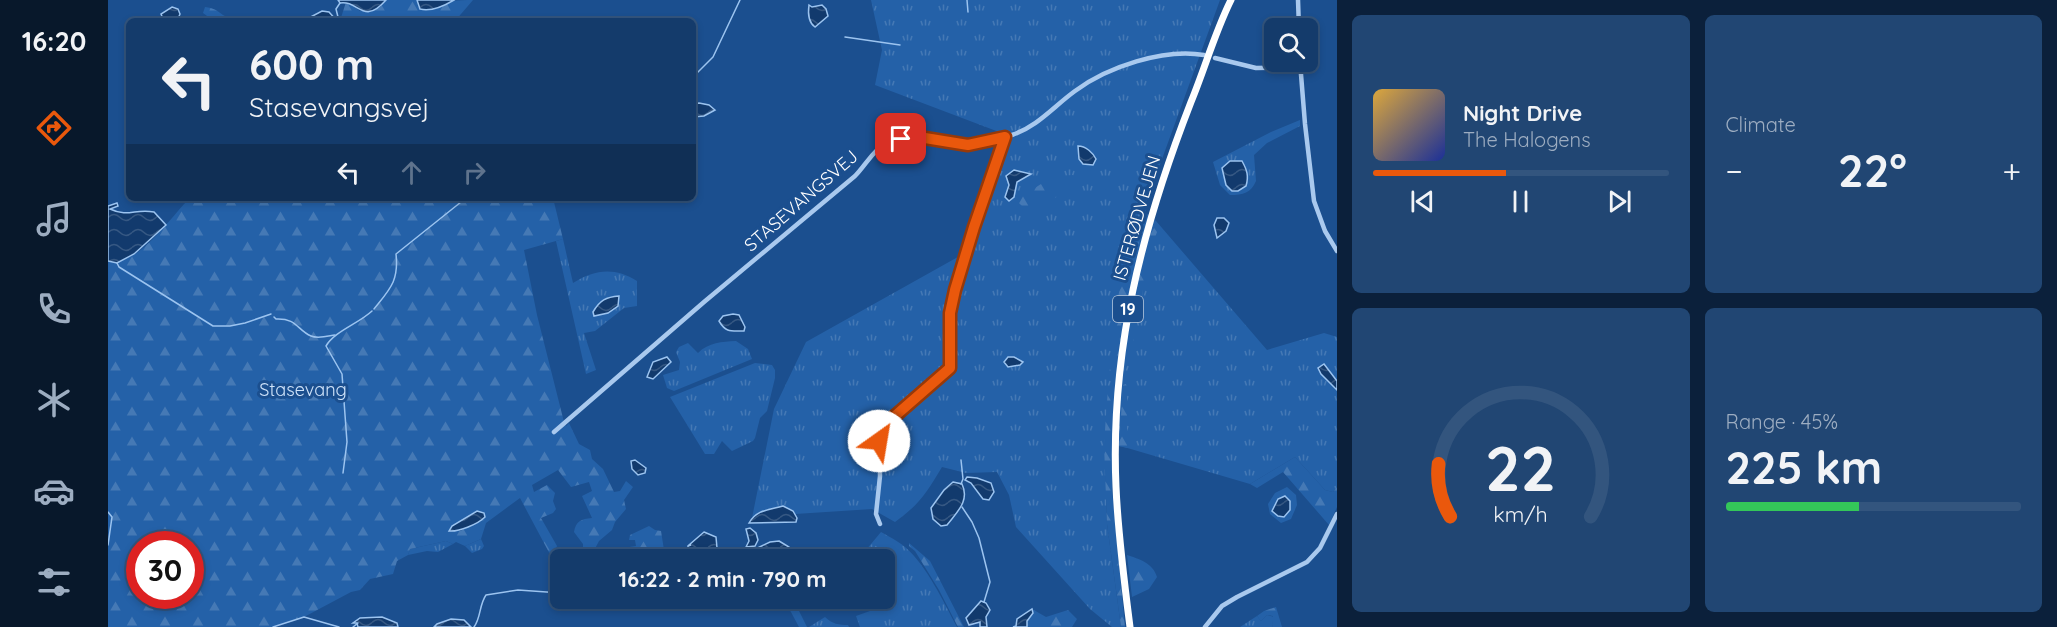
<!DOCTYPE html>
<html lang="en">
<head>
<meta charset="utf-8">
<style>
  :root { --surface:#143b6b; --page:#214673; --text:#f1f3f6; --muted:#9dadc1; --line:#33557e; --accent:#ea580c }
  body { margin:0; font-family:Quicksand,sans-serif; background:var(--page); color:var(--text); height:100vh; display:flex; flex-direction:column; font-size:22px; white-space:nowrap }
  * { box-sizing:border-box; margin:0 }
  p { font-size:20px; color:var(--muted) }
  .icon { flex:none; width:33px; height:33px; fill:none; stroke:currentColor; stroke-width:2; stroke-linecap:round; stroke-linejoin:round }
  .map { position:relative; flex:1; overflow:hidden }
  .side { display:flex; flex-direction:column; gap:15px; padding:15px; background:#0b203b; width:720px }
  .side>* { flex:none }
  .hud { position:absolute; left:18px; top:18px; width:570px; height:183px; border-radius:9px; box-shadow:0 3px 9px #0003,0 0 0 2px var(--line); background:#143b6b; color:var(--text); overflow:hidden }
  .fabs { position:absolute; left:1156px; top:18px; display:grid; gap:12px }
  .fabs a { display:grid; place-items:center; width:54px; height:54px; border-radius:9px; background:var(--surface); box-shadow:0 3px 9px #0003,0 0 0 2px var(--line); font-size:30px }
  .speed { position:absolute; left:18px; top:531px; display:flex; gap:12px; font-size:30px; font-weight:700; text-align:center }
  .speed>* { display:grid; place-content:center; width:78px; height:78px; border-radius:50%; background:var(--surface); box-shadow:0 3px 9px #0003,0 0 0 2px var(--line); line-height:1 }
  .speed .limit { border:9px solid #d22; background:#fff; color:#111 }
  .pin { position:absolute; display:grid; place-items:center; width:51px; height:51px; color:#fff; margin:-26px; border-radius:12px; box-shadow:0 3px 9px #0006 }
  .me { position:absolute; width:66px; margin:-33px; rotate:32deg; stroke-linejoin:round; filter:drop-shadow(0 0 4px #0008) }
  .turn { display:flex; align-items:center; gap:21px; height:126px; padding:0 24px; font-size:27px }
  .turn .icon { width:78px; height:78px; stroke-width:2.5 }
  .turn b { display:block; font-size:42px; line-height:51px }
  .lanes { display:flex; align-items:center; height:57px; padding:0 24px; background:#0003; justify-content:center; gap:30px; direction:ltr }
  .lanes .off { opacity:.35 }
  .big { font-size:45px; font-weight:800; line-height:1.1 }
  .side .card { flex:1; display:flex; flex-direction:column; justify-content:center; gap:9px; min-width:0; padding:0 21px; border-radius:9px; background:var(--page) }
  .side .dial { align-items:center; gap:0 }
  .dial svg { height:156px; overflow:visible; fill:none; stroke:var(--line); stroke-width:7; stroke-linecap:round; text-anchor:middle }
  .dial text { fill:var(--text); stroke:none }
  .song { display:flex; align-items:center; gap:18px }
  .cover { width:72px; height:72px; border-radius:9px; background:linear-gradient(135deg,hsl(40 70% 55%),hsl(230 70% 35%)) }
  .played { height:6px; border-radius:3px; background:linear-gradient(90deg,var(--accent) 45%,var(--line) 45%) }
  .keys { display:flex; justify-content:space-around; direction:ltr }
  .heat { display:flex; justify-content:space-between; align-items:center; font-size:33px; direction:ltr }
  .charge { height:9px; border-radius:4px; background:linear-gradient(90deg,#34c759 45%,var(--line) 0) }
  .side .tiles { flex:1; display:grid; gap:15px; grid-template-columns:repeat(2,1fr) }
  .trip { position:absolute; left:442px; top:549px; width:345px; height:60px; border-radius:9px; background:var(--surface); box-shadow:0 3px 9px #0003,0 0 0 2px var(--line); font-weight:800; line-height:60px; text-align:center }
  main { display:flex; flex:1; min-height:0 }
  .dock { display:flex; flex-direction:column; width:108px; justify-content:space-around; align-items:center; background:#08182b; color:var(--muted) }
  .dock .icon { width:42px; height:42px }
  .dock .current { color:var(--accent) }
  .dock b { font-size:27px; color:var(--text) }
  .map>svg:first-child { display:block }
  .grass { fill:url(#grass-tufts) }
  .forest { fill:url(#forest-firs); fill-rule:evenodd }
  .water { fill:url(#water-waves); stroke:#9cc4f0; stroke-width:1.5 }
  .lines { fill:none; stroke-linecap:round; stroke-linejoin:round }
  .stream { stroke:#9cc4f0; stroke-width:1.5 }
  .minor { stroke:#a9c9ee; stroke-width:4.5 }
  .highway { stroke:#fff; stroke-width:7 }
  .route-casing { stroke:#983908; stroke-width:15 }
  .route { stroke:#ea580c; stroke-width:10 }
  .labels { text-anchor:middle; stroke-width:6; stroke-linejoin:round; paint-order:stroke }
  .shield { fill:#1b4f8f; stroke:#bbcadd; stroke-width:1.5 }
  .shield-label { font-size:16px; font-weight:bold; fill:#fff }
  .street-label { font-size:18px; fill:#fff; stroke:#1b4f8f }
  .park-label { font-size:18px; fill:#cfe3fa; stroke:#1b4f8f }
</style>
</head>
<body>
<main>
<nav class="dock">
<b>16:20</b>
<svg class="icon current" aria-label="directions" viewBox="0 0 24 24"><path d="M12 3l9 9-9 9-9-9zM9 14v-3h6M13 9l2 2-2 2"/></svg>
<svg class="icon" aria-label="music" viewBox="0 0 24 24"><path d="M9 18V5l10-2v13"/><circle cx="6" cy="18" r="3"/><circle cx="16" cy="16" r="3"/></svg>
<svg class="icon" aria-label="phone" viewBox="0 0 24 24"><path d="M5 4h4l2 5-3 2q2 4 5 5l2-3 5 2v4C11 20 4 13 5 4z"/></svg>
<svg class="icon" aria-label="climate" viewBox="0 0 24 24"><path d="M12 3v18M4 7l16 10M4 17L20 7"/></svg>
<svg class="icon" aria-label="car" viewBox="0 0 24 24"><path d="M5 17H2v-5l4-1 3-4h7l3 4 3 1v5h-3M9 17h6M6 11h13"/><circle cx="7" cy="17" r="2"/><circle cx="17" cy="17" r="2"/></svg>
<svg class="icon" aria-label="filters" viewBox="0 0 24 24"><path d="M4 7h16M4 17h16"/><circle cx="9" cy="7" r="2"/><circle cx="15" cy="17" r="2"/></svg>
</nav>
<div class="map">
<svg width="1229" height="627" viewBox="0 0 1229 627">
  <defs>
    <pattern id="grass-tufts" width="24" height="20" patternUnits="userSpaceOnUse" patternTransform="scale(1.5)"><rect width="24" height="20" fill="#2461a8"/><path d="M3 7l-1-3M5 7V3M7 7l1-3M15 17l-1-3M17 17v-4M19 17l1-3" fill="none" stroke="#4579b5"/></pattern>
    <pattern id="forest-firs" width="22" height="20" patternUnits="userSpaceOnUse" patternTransform="scale(1.5)"><rect width="22" height="20" fill="#2461a8"/><path d="M5 1l3.5 6h-7zM16 11l3.5 6h-7z" fill="#4579b5"/></pattern>
    <pattern id="water-waves" width="16" height="10" patternUnits="userSpaceOnUse" patternTransform="scale(1.5)"><rect width="16" height="10" fill="#123a6d"/><path d="M0 5q4-4 8 0t8 0" fill="none" stroke="#365883"/></pattern>
  </defs>
  <rect width="100%" height="100%" fill="#1b4f8f"/>
  <!-- grass -->
  <g class="grass">
    <path d="M 763,0 L 1112,0 L 1035,211 L 1048,221 L 1159,350 L 1216,333 L 1229,337 L 1229,487 L 1225,492 L 1217,490 L 1187,457 L 1142,484 L 1016,447 L 997,444 L 999,524 L 1013,627 L 1004,627 L 982,609 L 908,527 L 901,495 L 889,472 L 858,473 L 834,467 C 819,492 812,504 787,522 L 764,509 L 687,514 L 685,511 L 664,508 L 644,518 L 666,409 L 698,342 L 857,253 L 899,135 L 767,85 L 774,50 Z"/>
    <path d="M 1192,120 L 1192,126 L 1159,143 L 1146,155 L 1148,181 C 1143,193 1135,195 1122,195 L 1112,185 L 1105,162 L 1163,132 Z"/>
    <path d="M 455,239 L 465,283 C 487,269 507,267 529,281 L 529,306 L 516,308 L 487,331 L 476,333 L 488,370 L 478,374 L 448,241 Z"/>
    <path d="M 628,341 L 640,349 L 644,359 L 566,391 L 559,388 L 555,375 L 571,370 L 572,362 L 568,352 L 571,347 L 580,343 L 590,353 C 601,342 614,342 628,341 Z"/>
    <path d="M 647,363 L 664,365 L 667,370 L 667,378 L 659,411 L 652,418 L 647,438 L 645,441 L 624,451 L 614,441 L 606,454 L 597,454 L 562,397 Z"/>
    <path d="M 1179,487 L 1188,495 L 1189,505 L 1183,519 L 1173,523 L 1162,514 L 1160,504 L 1167,493 Z"/>
    <path d="M 773,532 C 780,536 790,541 797,547 C 819,566 835,601 849,627 L 752,627 L 748,616 L 776,606 L 773,599 L 777,598 L 777,560 L 754,559 L 758,550 Z"/>
    <path d="M 373,539 L 376,546 L 374,549 L 364,553 L 357,546 Z"/>
    <path d="M 338,541 L 345,544 L 330,552 L 319,551 L 300,555 L 302,549 Z"/>
    <path d="M 676,599 L 685,599 L 699,627 L 691,627 Z"/>
    <path d="M 1159,615 L 1166,617 L 1164,625 L 1165,627 L 1132,627 L 1149,616 L 1153,621 Z"/>
    <path d="M 717,617 C 724,624 731,625 740,625 L 741,627 L 701,627 Z"/>
  </g>
  <!-- forest -->
  <g class="forest">
    <path d="M 278,0 L 309,0 L 310,7 C 322,15 333,6 344,1 C 350,0 358,0 365,0 L 347,21 L 232,21 L 238,2 L 252,11 L 272,7 Z"/>
    <path d="M 97,7 C 106,8 108,10 115,15 C 120,18 124,17 129,21 L 106,21 L 95,13 Z"/>
    <path d="M 966,175 L 956,193 L 915,215 L 915,207 L 908,200 L 944,177 Z"/>
    <path d="M 82,198 L 445,198 L 455,239 L 416,250 L 429,315 L 456,422 L 458,426 L 461,423 L 471,444 L 482,450 L 484,459 L 495,469 L 506,492 L 512,491 L 518,481 L 525,487 L 516,500 L 518,509 L 507,522 L 504,530 L 491,541 L 482,558 L 475,556 L 475,544 L 466,532 C 468,521 473,519 484,518 L 474,496 L 484,491 L 481,482 L 463,487 L 450,470 L 424,485 L 426,492 L 439,485 L 447,493 L 445,501 L 448,509 L 445,513 L 433,518 L 449,546 L 444,558 L 412,498 L 378,523 L 373,539 L 357,546 L 348,542 L 345,544 L 338,541 L 302,549 L 300,555 L 289,561 L 285,574 L 262,579 L 252,590 L 243,592 L 196,617 L 165,627 L 0,627 L 0,261 C 31,267 62,217 82,198 ZM 369,512 L 373,521 L 352,531 L 344,526 ZM 32,544 L 82,544 L 82,596 L 32,596 Z"/>
    <path d="M 1038,210 L 1014,318 L 1008,376 L 1005,379 L 1000,374 C 1006,363 1002,345 1004,333 C 1011,292 1017,252 1031,213 Z"/>
    <path d="M 1044,225 L 1049,232 L 1042,251 L 1024,349 L 1020,350 L 1019,343 L 1030,277 Z"/>
    <path d="M 1018,384 L 1019,387 L 1019,448 L 1011,446 L 1015,385 Z"/>
    <path d="M 1003,386 L 1005,389 L 1004,490 L 1017,627 L 1013,627 L 999,524 L 996,444 L 1000,388 Z"/>
    <path d="M 1187,457 L 1217,490 L 1225,492 L 1229,487 L 1229,507 L 1221,525 L 1175,472 L 1149,488 L 1142,484 Z"/>
    <path d="M 541,526 L 547,530 L 553,531 L 556,550 L 565,559 L 501,559 L 515,548 L 528,546 L 527,540 L 521,540 L 522,535 Z"/>
    <path d="M 801,543 L 822,561 L 856,627 L 850,627 L 831,590 L 807,551 L 801,546 Z"/>
    <path d="M 1019,555 C 1031,559 1045,563 1049,577 L 1041,589 L 1024,597 Z"/>
    <path d="M 1168,607 L 1174,627 L 1165,627 L 1164,625 L 1165,616 L 1159,615 L 1153,621 L 1149,616 L 1156,611 Z"/>
    <path d="M 924,609 L 938,617 L 960,610 L 969,619 L 964,627 L 919,627 L 919,621 L 925,613 Z"/>
  </g>
  <!-- water -->
  <g class="water">
    <path d="M 230,0 L 278,0 C 255,26 251,0 232,3 Z"/>
    <path d="M 309,0 L 346,0 C 336,6 324,12 312,9 Z"/>
    <path d="M 701,5 L 704,7 L 714,5 L 718,9 L 720,16 L 707,27 C 700,22 700,12 701,5 Z"/>
    <path d="M 64,7 L 70,9 L 72,14 L 69,21 L 56,21 L 53,14 Z"/>
    <path d="M 214,11 L 221,12 L 229,21 L 195,21 Z"/>
    <path d="M 591,103 L 601,105 L 607,110 L 596,116 L 585,117 L 585,104 Z"/>
    <path d="M 970,146 C 978,146 985,153 988,159 L 985,165 L 975,164 L 971,159 Z"/>
    <path d="M 1122,161 L 1134,161 C 1139,170 1141,176 1138,186 L 1130,191 L 1124,191 L 1118,185 L 1114,168 Z"/>
    <path d="M 906,170 L 923,174 L 909,182 L 906,197 L 901,201 L 897,197 L 901,185 L 898,176 Z"/>
    <path d="M 9,203 L 10,206 L 2,209 C 21,218 27,208 46,212 L 58,225 L 26,254 L 9,263 L 0,261 L 0,206 Z"/>
    <path d="M 1109,218 L 1116,218 L 1121,223 L 1118,231 L 1109,238 L 1106,225 Z"/>
    <path d="M 511,296 L 510,306 L 500,313 L 486,316 L 485,312 C 492,300 498,297 511,296 Z"/>
    <path d="M 625,314 L 631,315 L 637,327 L 636,331 C 623,331 618,333 611,321 L 615,316 Z"/>
    <path d="M 559,357 L 563,362 L 545,379 L 539,377 L 545,362 Z"/>
    <path d="M 900,357 L 906,357 L 915,362 L 912,365 L 900,367 L 896,362 Z"/>
    <path d="M 1216,364 L 1229,381 L 1229,390 L 1213,374 L 1210,368 Z"/>
    <path d="M 527,460 L 538,468 L 537,473 L 530,475 L 524,469 L 523,461 Z"/>
    <path d="M 859,477 L 869,478 L 883,483 L 886,492 L 881,500 L 875,499 L 863,483 L 857,480 Z"/>
    <path d="M 845,482 L 854,484 C 862,501 849,512 839,525 L 833,526 L 825,519 L 823,508 L 836,490 Z"/>
    <path d="M 1177,496 L 1182,501 L 1182,510 L 1176,517 L 1170,516 L 1164,511 L 1170,499 Z"/>
    <path d="M 675,506 L 685,511 L 689,518 L 688,522 L 641,523 C 649,509 662,510 675,506 Z"/>
    <path d="M 369,511 L 376,513 L 377,517 C 370,524 351,532 341,531 L 344,526 Z"/>
    <path d="M 642,528 L 648,533 L 650,540 L 647,546 L 638,547 L 641,541 L 638,529 Z"/>
    <path d="M 596,532 L 608,537 L 609,548 L 621,552 L 622,559 L 584,559 L 584,553 L 580,550 L 580,546 L 583,545 L 581,545 Z"/>
    <path d="M 671,541 L 681,547 L 683,554 L 680,559 L 640,559 L 643,551 L 662,542 Z"/>
    <path d="M 873,601 L 878,603 L 882,610 L 878,617 L 879,627 L 872,627 L 872,622 L 861,625 L 858,618 Z"/>
    <path d="M 924,609 L 925,613 L 919,621 L 919,627 L 905,627 L 908,626 L 909,619 Z"/>
    <path d="M 274,617 L 289,623 L 290,627 L 250,627 L 249,623 L 245,623 L 252,618 Z"/>
    <path d="M 343,619 L 356,620 L 363,627 L 326,627 L 329,624 Z"/>
  </g>
  <g class="lines">
    <!-- stream -->
    <g class="stream">
      <path d="M 859,0 L 860,12"/>
      <path d="M 231,21 L 228,9 L 232,3"/>
      <path d="M 737,37 L 792,45"/>
      <path d="M 585,77 L 605,57 L 632,0"/>
      <path d="M 585,88 L 588,97 L 588,104"/>
      <path d="M 9,263 L 11,267 L 105,326 L 122,326 L 137,323 L 163,314"/>
      <path d="M 266,309 C 282,289 291,281 288,254 L 358,198"/>
      <path d="M 166,317 L 168,319 C 189,318 189,330 203,336 C 210,339 220,336 227,335"/>
      <path d="M 235,473 L 239,442 L 234,374 L 218,346 C 227,331 250,324 264,311"/>
      <path d="M 853,484 L 855,479 L 853,460"/>
      <path d="M 854,507 L 864,522 L 871,538 L 882,582 L 876,602"/>
      <path d="M 0,512 L 4,517 L 0,545"/>
      <path d="M 536,598 L 600,603 L 611,598"/>
      <path d="M 165,627 L 196,617 L 231,627"/>
      <path d="M 245,627 L 250,623"/>
      <path d="M 366,627 C 373,618 371,605 378,595 L 410,590 L 453,593"/>
    </g>
    <!-- minor -->
    <g class="minor">
      <path d="M 1190,0 L 1191,28"/>
      <path d="M 1107,58 L 1148,68 L 1193,67"/>
      <path d="M 1192,62 L 1197,124 L 1206,201 L 1217,231 L 1229,251"/>
      <path d="M 446,432 L 596,302 L 747,176 C 757,166 766,149 778,143 C 804,132 829,142 855,145 C 862,146 896,138 904,135 C 930,126 945,107 967,91 C 999,67 1056,48 1096,55"/>
      <path d="M 772,524 L 768,514 L 772,476 L 771,432 L 776,425 L 842,368 L 842,313 L 847,290 L 866,227 L 897,137"/>
      <path d="M 1097,627 L 1114,606 L 1129,597 L 1199,562 L 1212,548 L 1229,514"/>
    </g>
    <!-- highway -->
    <path class="highway" d="M 1022,627 C 1016,580 1010,534 1008,487 C 1002,350 1034,228 1083,102 C 1097,68 1107,32 1123,0"/>
  </g>
  <g class="lines">
    <defs>
      <path id="route" d="M 771,441 L 772,429 L 842,368 L 842,313 L 847,290 L 866,227 L 897,137 L 860,145 L 817,138 L 793,139"/>
    </defs>
    <!-- route casing -->
    <use href="#route" class="route-casing"/>
    <!-- route -->
    <use href="#route" class="route"/>
  </g>
  <g class="labels">
    <!-- shield labels -->
    <rect class="shield" x="1005" y="296" width="30" height="26" rx="4.5"/>
    <g class="shield-label">
      <text x="1020" y="315">19</text>
    </g>
    <!-- street labels -->
    <g class="street-label">
      <text transform="translate(693 201) rotate(-41)" y="6">STASEVANGSVEJ</text>
      <text transform="translate(1029 218) rotate(-74)" y="6">ISTERØDVEJEN</text>
    </g>
    <!-- park labels -->
    <g class="park-label">
      <text x="195" y="396">Stasevang</text>
    </g>
  </g>
</svg>
<div class="fabs">
<a><svg class="icon" aria-label="search" viewBox="0 0 24 24"><circle cx="10" cy="10" r="6"/><path d="M15 15l6 6"/></svg></a>
</div>
<div class="speed"><div class="limit">30</div></div>
<div class="pin" style="left:793px;top:139px;background:#d93025"><svg class="icon" aria-label="arrive" viewBox="0 0 24 24"><path d="M6 21V4h12l-3 4 3 4H6"/></svg></div>
<svg class="me" style="left:771px;top:441px" viewBox="-20 -20 40 40"><circle r="19" fill="#fff"/><path d="M0-13L10 11 0 6-10 11z" fill="#ea580c"/></svg>
<div class="trip">16:22 · 2 min · 790 m</div>
<div class="hud">
<div class="turn"><svg class="icon" aria-label="left" viewBox="0 0 24 24"><path d="M17 20v-9H6M10 6l-5 5 5 5"/></svg><div><b>600 m</b>Stasevangsvej</div></div>
<div class="lanes"><svg class="icon" aria-label="left" viewBox="0 0 24 24"><path d="M17 20v-9H6M10 6l-5 5 5 5"/></svg><svg class="icon off" aria-label="ahead" viewBox="0 0 24 24"><path d="M12 20V5M6 11l6-6 6 6"/></svg><svg class="icon off" aria-label="right" viewBox="0 0 24 24"><path d="M7 20v-9h11M14 6l5 5-5 5"/></svg></div>
</div>
</div>
<section class="side">
<div class="tiles">
<div class="card">
<div class="song"><i class="cover"></i><div><b>Night Drive</b><p>The Halogens</p></div></div>
<div class="played"></div>
<div class="keys"><svg class="icon" aria-label="previous" viewBox="0 0 24 24"><path d="M18 5L8 12l10 7zM5 5v14"/></svg><svg class="icon" aria-label="pause" viewBox="0 0 24 24"><path d="M8 5v14M16 5v14"/></svg><svg class="icon" aria-label="next" viewBox="0 0 24 24"><path d="M6 5l10 7-10 7zM19 5v14"/></svg></div>
</div>
<div class="card"><p>Climate</p>
<div class="heat"><a>−</a><b class="big">22°</b><a>+</a></div>
</div>
<div class="card dial"><svg viewBox="0 0 100 80">
<path d="M14 69A42 42 0 1 1 86 69"/>
<path d="M14 69A42 42 0 0 1 8 42" stroke="#ea580c"/>
<text x="50" y="56" font-size="32" font-weight="700">22</text>
<text x="50" y="72" font-size="11">km/h</text>
</svg></div>
<div class="card"><p>Range · 45%</p><b class="big">225 km</b><div class="charge"></div></div>
</div>
</section>
</main>
</body>
</html>
